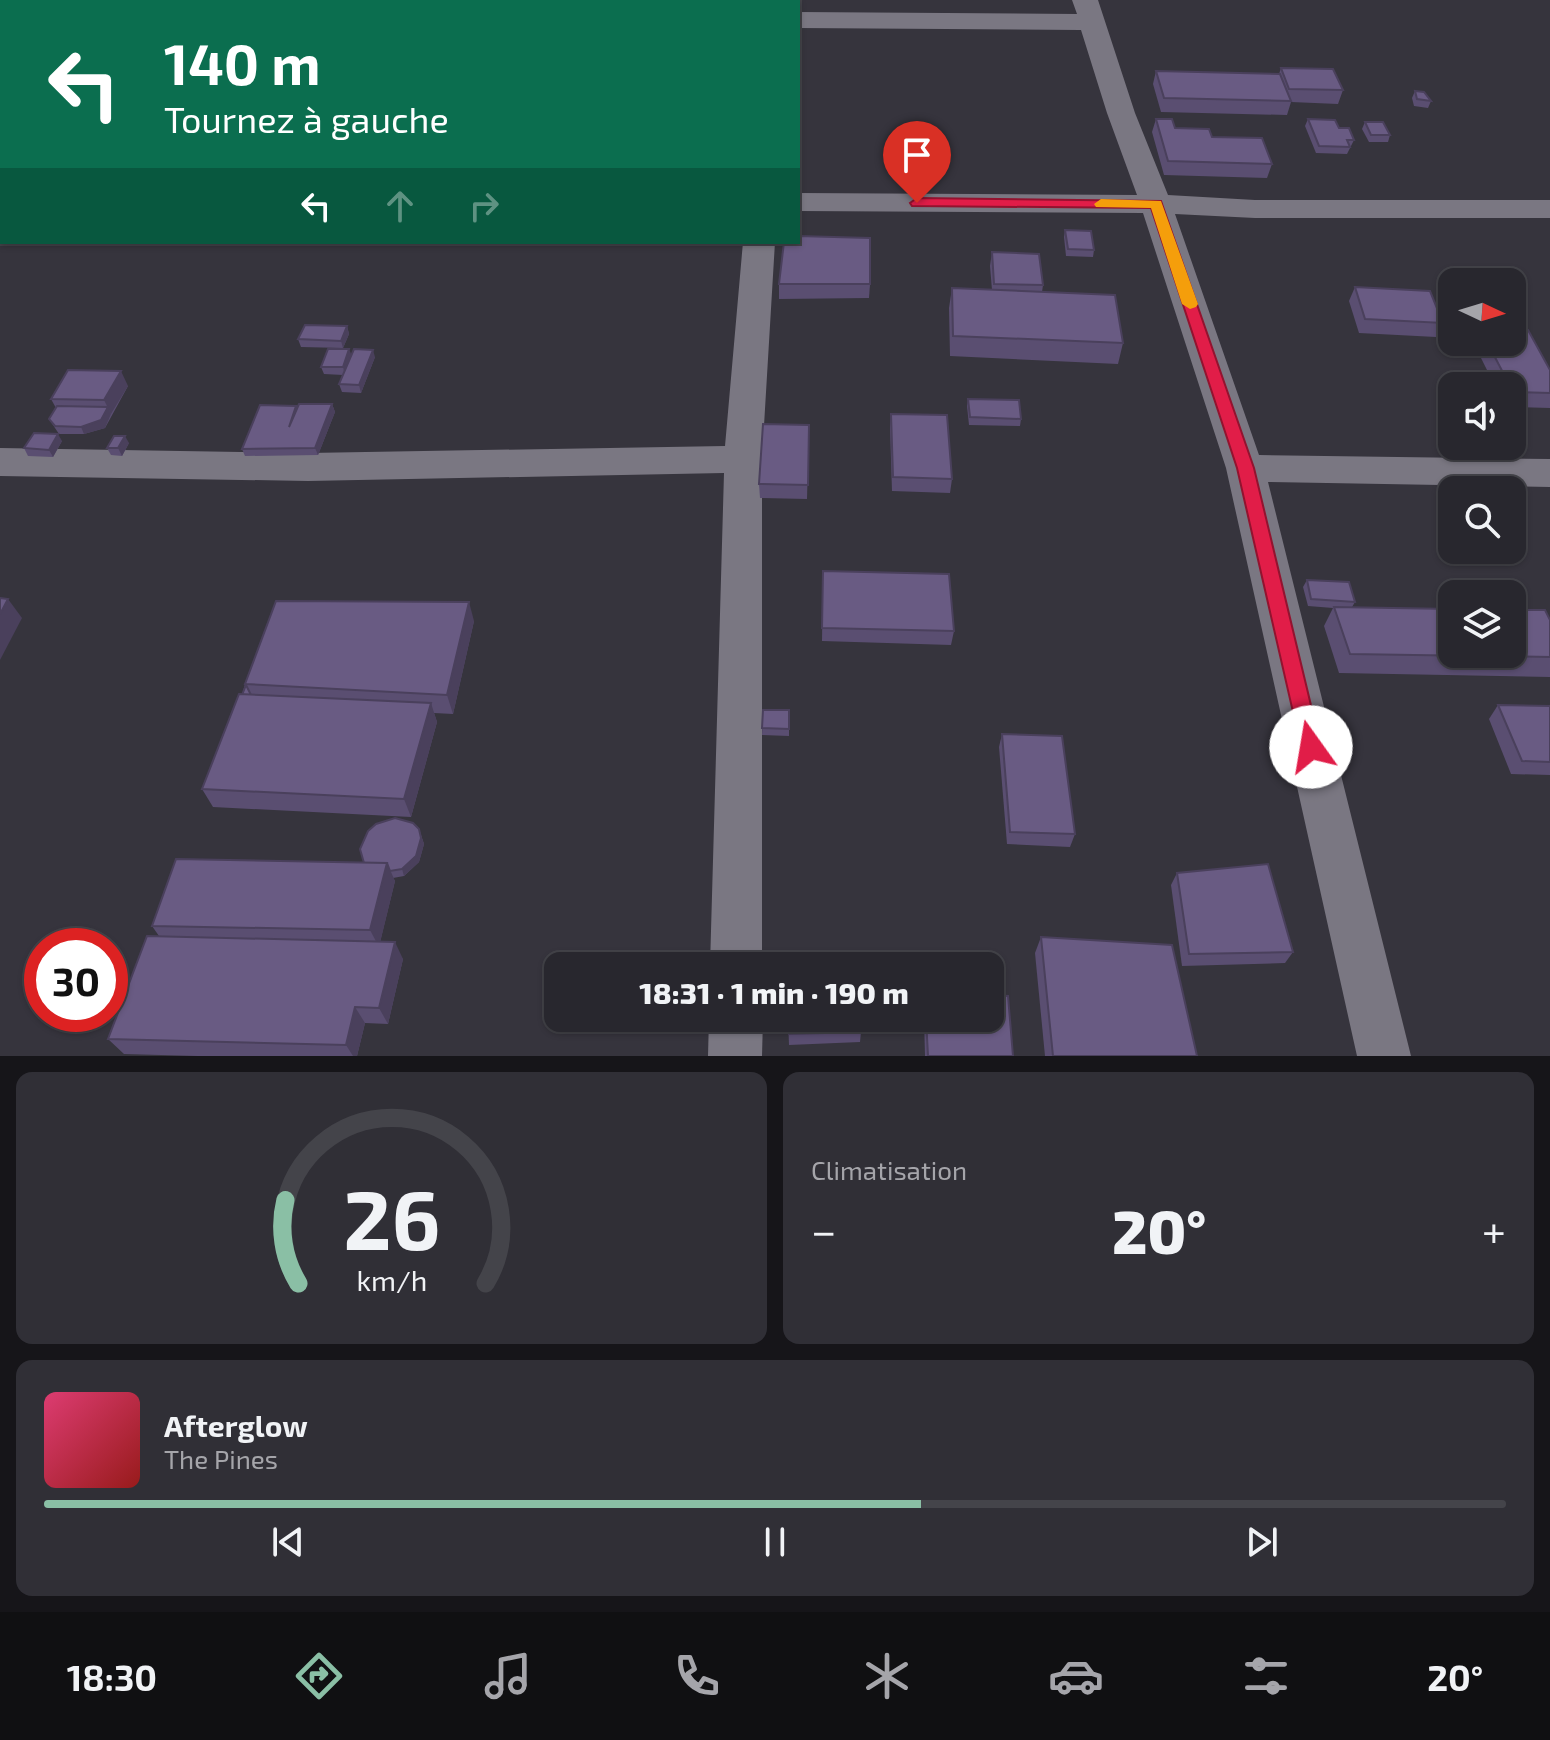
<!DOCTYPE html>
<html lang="fr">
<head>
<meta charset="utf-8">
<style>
  :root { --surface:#28272e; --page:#302f36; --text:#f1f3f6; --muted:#a5a5aa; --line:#44444a; --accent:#8abfa5 }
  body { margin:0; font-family:"Exo 2",sans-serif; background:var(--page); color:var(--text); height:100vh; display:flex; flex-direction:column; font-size:30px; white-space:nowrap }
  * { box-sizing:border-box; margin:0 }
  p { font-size:26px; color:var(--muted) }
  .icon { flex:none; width:44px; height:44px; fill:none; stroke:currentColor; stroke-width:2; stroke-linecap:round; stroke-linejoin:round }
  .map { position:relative; height:1056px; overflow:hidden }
  .details { display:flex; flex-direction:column; gap:16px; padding:16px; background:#161519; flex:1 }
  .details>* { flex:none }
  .top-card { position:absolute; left:0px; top:0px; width:800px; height:244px; box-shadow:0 2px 6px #0004,0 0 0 2px var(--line); background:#0b6e4f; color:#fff; overflow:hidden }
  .needle { width:52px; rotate:94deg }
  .buttons { position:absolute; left:1438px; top:268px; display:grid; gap:16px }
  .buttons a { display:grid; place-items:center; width:88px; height:88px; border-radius:16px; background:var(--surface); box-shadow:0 2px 6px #0004,0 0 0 2px var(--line); font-size:40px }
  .speed { position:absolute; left:24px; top:928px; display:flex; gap:16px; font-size:40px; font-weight:700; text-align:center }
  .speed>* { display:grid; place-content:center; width:104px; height:104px; border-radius:50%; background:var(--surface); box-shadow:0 2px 6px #0004,0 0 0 2px var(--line); line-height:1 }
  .speed .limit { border:12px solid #d22; background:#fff; color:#111 }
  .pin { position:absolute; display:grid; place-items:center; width:68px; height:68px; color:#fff; margin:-82px -34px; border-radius:50% 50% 50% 0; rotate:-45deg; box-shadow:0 0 8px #0007 }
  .pin .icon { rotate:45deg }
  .me { position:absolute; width:88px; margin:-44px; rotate:347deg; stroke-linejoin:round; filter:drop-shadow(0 0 6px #0008) }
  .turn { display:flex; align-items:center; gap:28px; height:168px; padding:0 32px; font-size:36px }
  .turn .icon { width:104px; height:104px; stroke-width:2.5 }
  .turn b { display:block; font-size:56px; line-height:68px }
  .lanes { display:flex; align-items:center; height:76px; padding:0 32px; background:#0003; justify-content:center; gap:40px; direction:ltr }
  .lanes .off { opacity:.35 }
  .big { font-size:60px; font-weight:800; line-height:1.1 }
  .details .widget { flex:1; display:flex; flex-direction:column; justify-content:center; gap:12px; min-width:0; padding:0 28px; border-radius:16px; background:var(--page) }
  .details .dial { align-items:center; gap:0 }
  .dial svg { height:208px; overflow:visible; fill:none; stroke:var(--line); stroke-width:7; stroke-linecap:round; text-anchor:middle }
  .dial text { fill:var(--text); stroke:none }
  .song { display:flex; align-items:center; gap:24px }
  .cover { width:96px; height:96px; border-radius:12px; background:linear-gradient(135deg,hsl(340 70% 55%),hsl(0 70% 35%)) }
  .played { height:8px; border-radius:4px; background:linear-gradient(90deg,var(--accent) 60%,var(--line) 60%) }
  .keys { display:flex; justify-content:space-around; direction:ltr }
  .heat { display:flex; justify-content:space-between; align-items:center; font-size:44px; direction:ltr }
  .details .tiles { flex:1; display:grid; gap:16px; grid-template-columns:1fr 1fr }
  .widget:last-child { grid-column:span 2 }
  .trip { position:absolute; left:544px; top:952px; width:460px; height:80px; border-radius:16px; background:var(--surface); box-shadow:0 2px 6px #0004,0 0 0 2px var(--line); font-weight:800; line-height:80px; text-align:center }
  .tab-bar { display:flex; height:128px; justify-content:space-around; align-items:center; background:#101012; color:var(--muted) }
  .tab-bar .icon { width:56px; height:56px }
  .tab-bar .active { color:var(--accent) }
  .tab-bar b { font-size:36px; color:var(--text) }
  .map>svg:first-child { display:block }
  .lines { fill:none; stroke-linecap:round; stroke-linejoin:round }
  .street { fill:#7a7782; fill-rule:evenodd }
  .wall { fill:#5a4e71 }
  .shaded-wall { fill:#4a405c }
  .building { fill:#695b83; stroke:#4a405c; stroke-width:2 }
  .route { fill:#e11d48; stroke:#92132f; stroke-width:2 }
  .slow { fill:#f59e0b }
</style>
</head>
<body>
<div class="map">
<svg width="1550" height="1056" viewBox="0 0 1550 1056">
  <rect width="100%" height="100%" fill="#36343d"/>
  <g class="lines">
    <!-- street -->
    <g class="street">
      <path d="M 469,0 L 495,0 L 468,2 Z"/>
      <rect x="743" y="0" width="26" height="2"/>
      <path d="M 1072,0 L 1098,0 L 1135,113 L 1168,195 L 1255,200 L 1550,200 L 1550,218 L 1255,218 L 1175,214 L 1259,455 L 1550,459 L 1550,487 L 1268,482 L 1411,1056 L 1357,1056 L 1226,468 L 1143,213 L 798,211 L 798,193 L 1137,195 L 1107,113 L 1081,30 L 798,28 L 798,12 L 1077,14 Z"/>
      <rect x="0" y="189" width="2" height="18"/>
      <path d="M 743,242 L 775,242 L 762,459 L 762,966 L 710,966 L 724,473 L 308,481 L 0,476 L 0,448 L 308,453 L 725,446 Z"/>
      <path d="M 709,1018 L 763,1018 L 762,1056 L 708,1056 Z"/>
    </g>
  </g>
  <!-- wall -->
  <g class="wall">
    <path d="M 24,0 L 86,0 L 84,2 L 25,2 Z"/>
    <path d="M 632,0 L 715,0 L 714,2 L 632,2 Z"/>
    <rect x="0" y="26" width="2" height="37"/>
    <path d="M 1281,68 L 1343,90 L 1338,104 L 1291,102 L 1287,115 L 1161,112 L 1153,84 L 1156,71 L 1279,74 Z"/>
    <path d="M 1415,91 L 1431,101 L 1428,108 L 1414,106 L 1412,98 Z"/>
    <path d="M 1156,119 L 1175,128 L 1212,137 L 1272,164 L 1267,178 L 1164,175 L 1152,132 Z"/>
    <path d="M 1308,119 L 1339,128 L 1354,140 L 1347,154 L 1316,153 L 1305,126 Z"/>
    <path d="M 1365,122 L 1390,135 L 1388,142 L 1369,142 L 1362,129 Z"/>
    <path d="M 1065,230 L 1094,250 L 1093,257 L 1066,256 L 1064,237 Z"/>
    <path d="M 992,252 L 1043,285 L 1042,292 L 1123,343 L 1118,364 L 950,356 L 949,308 L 952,288 L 992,290 L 990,266 Z"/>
    <path d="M 779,284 L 870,284 L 869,298 L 779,299 Z"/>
    <path d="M 1355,287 L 1443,323 L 1436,337 L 1359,333 L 1349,301 Z"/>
    <path d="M 347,326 L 349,334 L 343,348 L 301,347 L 298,339 Z"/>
    <path d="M 1473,342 L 1512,342 L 1550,370 L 1550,408 L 1512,407 L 1512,386 L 1495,386 Z"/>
    <path d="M 351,355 L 375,357 L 361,393 L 342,392 L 339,384 L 343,375 L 324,374 L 321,367 Z"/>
    <path d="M 128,386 L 105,428 L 84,434 L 59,434 L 49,419 L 56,408 L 51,399 Z"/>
    <path d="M 968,399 L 1021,419 L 1020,426 L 969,425 L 967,406 Z"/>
    <path d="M 332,404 L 335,412 L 318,455 L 245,456 L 242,449 L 297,409 Z"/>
    <path d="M 891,414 L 952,479 L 950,493 L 892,491 L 890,428 Z"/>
    <path d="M 809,425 L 807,499 L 760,498 L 759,484 Z"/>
    <path d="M 62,441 L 53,457 L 28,456 L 24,448 Z"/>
    <path d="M 129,443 L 122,456 L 111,455 L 107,448 Z"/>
    <path d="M 823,571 L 954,631 L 951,645 L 822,641 Z"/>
    <path d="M 1307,580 L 1355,602 L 1352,607 L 1550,620 L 1550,677 L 1339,673 L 1324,626 L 1333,608 L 1308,606 L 1303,587 Z"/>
    <path d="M 474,621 L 453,714 L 434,713 L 437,722 L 411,817 L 213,807 L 202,789 L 242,695 L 245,684 Z"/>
    <path d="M 1498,705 L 1550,706 L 1550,775 L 1511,774 L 1489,719 Z"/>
    <path d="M 763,710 L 789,710 L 789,736 L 762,735 Z"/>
    <path d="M 1002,734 L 1075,834 L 1070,847 L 1007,844 L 999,747 Z"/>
    <path d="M 419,829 L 424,844 L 419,862 L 404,876 L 393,878 L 395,881 L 380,942 L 403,959 L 388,1024 L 365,1023 L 357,1056 L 197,1056 L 124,1054 L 108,1039 L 159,936 L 152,926 L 364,863 Z"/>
    <path d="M 1177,873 L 1293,952 L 1285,963 L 1182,966 L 1171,885 Z"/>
    <path d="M 1041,937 L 1197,1056 L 1045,1056 L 1035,953 Z"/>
    <path d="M 788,1018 L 861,1032 L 860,1042 L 789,1045 Z"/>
    <path d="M 924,1018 L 990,1018 L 1013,1056 L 925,1056 Z"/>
  </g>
  <!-- shaded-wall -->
  <g class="shaded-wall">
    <path d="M 0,215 L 2,219 L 2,227 L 0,230 Z"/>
    <path d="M 347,326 L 349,334 L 343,348 L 341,341 Z"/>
    <path d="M 349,349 L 352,356 L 345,375 L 343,367 Z"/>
    <path d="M 373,350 L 375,357 L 361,393 L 359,385 Z"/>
    <path d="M 121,371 L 128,386 L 111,414 L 104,400 Z"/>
    <path d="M 332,404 L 335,412 L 318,455 L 315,448 Z"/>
    <path d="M 108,407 L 111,414 L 105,428 L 84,434 L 81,427 Z"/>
    <path d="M 58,434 L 62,441 L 53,457 L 49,450 Z"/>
    <path d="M 125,436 L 129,443 L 122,456 L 118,448 Z"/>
    <path d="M 8,599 L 22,618 L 0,660 L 0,614 Z"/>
    <path d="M 469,602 L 474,621 L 453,714 L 447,695 Z"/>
    <path d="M 431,703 L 437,722 L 411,817 L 404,799 Z"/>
    <path d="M 419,829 L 424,844 L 419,862 L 404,876 L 402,869 Z"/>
    <path d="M 387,863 L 395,881 L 379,947 L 370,930 Z"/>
    <path d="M 395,942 L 403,959 L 388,1024 L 379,1008 Z"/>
    <path d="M 355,1007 L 365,1023 L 357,1056 L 353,1056 L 346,1045 Z"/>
  </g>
  <!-- building -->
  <g class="building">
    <rect x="0" y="26" width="2" height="24"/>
    <path d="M 1281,68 L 1333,69 L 1343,90 L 1289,89 Z"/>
    <path d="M 1156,71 L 1280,74 L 1291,101 L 1164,98 Z"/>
    <path d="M 1415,91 L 1424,92 L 1431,101 L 1417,99 Z"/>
    <path d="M 1156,119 L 1172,119 L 1175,128 L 1209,129 L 1212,137 L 1262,138 L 1272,164 L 1168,161 Z"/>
    <path d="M 1308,119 L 1335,120 L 1339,128 L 1349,128 L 1354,140 L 1347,140 L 1350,147 L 1319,146 Z"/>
    <path d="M 1365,122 L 1383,122 L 1390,135 L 1371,135 Z"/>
    <path d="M 1065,230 L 1091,231 L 1094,250 L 1068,249 Z"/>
    <path d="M 798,236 L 870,238 L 870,284 L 779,284 L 784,242 L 798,242 Z"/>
    <path d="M 992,252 L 1039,254 L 1043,285 L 994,284 Z"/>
    <path d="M 1355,287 L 1430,291 L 1443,323 L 1365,319 Z"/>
    <path d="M 952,288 L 1115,295 L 1123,343 L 953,336 Z"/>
    <path d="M 305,325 L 347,326 L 341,341 L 298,339 Z"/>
    <path d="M 1512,329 L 1528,330 L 1550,370 L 1550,393 L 1513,392 L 1512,386 L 1510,386 L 1487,342 L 1512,342 Z"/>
    <path d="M 328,349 L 349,349 L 343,367 L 321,367 Z"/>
    <path d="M 354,349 L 373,350 L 359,385 L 339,384 Z"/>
    <path d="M 68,370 L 121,371 L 104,400 L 51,399 Z"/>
    <path d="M 968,399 L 1019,400 L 1021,419 L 970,417 Z"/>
    <path d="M 299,404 L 332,404 L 315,448 L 242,449 L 260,405 L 296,406 L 289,427 Z"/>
    <path d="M 57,406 L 108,407 L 101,420 L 81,427 L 55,426 L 49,419 Z"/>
    <path d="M 891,414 L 947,415 L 952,479 L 893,477 Z"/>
    <path d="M 763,424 L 809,425 L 808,485 L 759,484 Z"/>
    <path d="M 34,433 L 58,434 L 49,450 L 24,448 Z"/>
    <path d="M 114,436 L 125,436 L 118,448 L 107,448 Z"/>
    <path d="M 823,571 L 949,574 L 954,631 L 822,628 Z"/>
    <path d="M 1307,580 L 1349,582 L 1355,602 L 1311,599 Z"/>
    <path d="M 0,598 L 8,599 L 0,614 Z"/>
    <path d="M 276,601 L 469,602 L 447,695 L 245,684 Z"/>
    <path d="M 1334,607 L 1452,609 L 1452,654 L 1512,654 L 1512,610 L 1545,610 L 1550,620 L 1550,657 L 1350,654 Z"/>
    <path d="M 246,685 L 251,695 L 242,695 Z"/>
    <path d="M 239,694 L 431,703 L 404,799 L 202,789 Z"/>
    <path d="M 1498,705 L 1550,706 L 1550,762 L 1522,761 Z"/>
    <path d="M 763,710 L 789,710 L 789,729 L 762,728 Z"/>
    <path d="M 1002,734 L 1062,736 L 1075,834 L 1010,832 Z"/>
    <path d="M 395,818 L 413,823 L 419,829 L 421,838 L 416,856 L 402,869 L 390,871 L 387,863 L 364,863 L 360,849 L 368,831 L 376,824 Z"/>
    <path d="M 176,859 L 387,863 L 370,930 L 152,926 Z"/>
    <path d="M 1268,864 L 1293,952 L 1189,954 L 1177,873 Z"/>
    <path d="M 147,936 L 395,942 L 379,1008 L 355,1007 L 346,1045 L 108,1039 Z"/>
    <path d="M 1041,937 L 1172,945 L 1197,1056 L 1053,1056 Z"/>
    <path d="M 990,995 L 1008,996 L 1013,1056 L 928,1056 L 926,1018 L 990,1018 Z"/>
    <path d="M 788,1018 L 860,1018 L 861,1032 L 789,1034 Z"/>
  </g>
  <!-- route -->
  <path class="route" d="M 917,198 L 1161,201 L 1254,468 L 1321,747 L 1318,753 L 1311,756 L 1304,753 L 1301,747 L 1237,468 L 1151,208 L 912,206 L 910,203 Z"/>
  <!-- slow -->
  <path class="slow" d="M 1101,199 L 1161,201 L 1198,304 L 1196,307 L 1190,309 L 1182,304 L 1151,208 L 1096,207 L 1094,204 Z"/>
</svg>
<div class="buttons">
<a><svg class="needle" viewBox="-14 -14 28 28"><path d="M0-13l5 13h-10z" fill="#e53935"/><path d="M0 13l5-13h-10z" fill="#a5a5aa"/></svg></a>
<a><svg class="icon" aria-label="sound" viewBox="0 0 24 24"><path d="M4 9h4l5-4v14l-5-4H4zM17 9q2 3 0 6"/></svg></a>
<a><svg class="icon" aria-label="search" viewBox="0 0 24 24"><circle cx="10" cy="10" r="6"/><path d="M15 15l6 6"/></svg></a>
<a><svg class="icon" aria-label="layers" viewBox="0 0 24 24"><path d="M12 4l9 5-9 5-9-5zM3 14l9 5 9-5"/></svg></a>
</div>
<div class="speed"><div class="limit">30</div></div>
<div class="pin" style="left:917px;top:203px;background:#d93025"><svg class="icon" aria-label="arrive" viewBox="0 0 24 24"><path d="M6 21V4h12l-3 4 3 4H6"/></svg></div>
<svg class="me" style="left:1311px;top:747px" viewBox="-20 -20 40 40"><circle r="19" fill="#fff"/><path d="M0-13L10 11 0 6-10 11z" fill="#e11d48"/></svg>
<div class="trip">18:31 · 1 min · 190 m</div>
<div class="top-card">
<div class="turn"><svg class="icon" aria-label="left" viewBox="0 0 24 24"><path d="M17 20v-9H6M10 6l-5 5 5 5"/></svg><div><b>140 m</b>Tournez à gauche</div></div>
<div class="lanes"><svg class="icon" aria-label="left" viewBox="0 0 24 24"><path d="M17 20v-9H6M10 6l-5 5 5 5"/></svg><svg class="icon off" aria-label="ahead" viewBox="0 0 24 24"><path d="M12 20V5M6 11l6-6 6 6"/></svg><svg class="icon off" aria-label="right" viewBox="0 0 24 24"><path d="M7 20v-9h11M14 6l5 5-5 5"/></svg></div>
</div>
</div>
<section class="details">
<div class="tiles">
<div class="widget dial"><svg viewBox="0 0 100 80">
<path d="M14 69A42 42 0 1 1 86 69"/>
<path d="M14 69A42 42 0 0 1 9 37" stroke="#8abfa5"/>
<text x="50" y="56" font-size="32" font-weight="700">26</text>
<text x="50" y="72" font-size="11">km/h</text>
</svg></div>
<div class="widget"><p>Climatisation</p>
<div class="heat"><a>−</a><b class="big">20°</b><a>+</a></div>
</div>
<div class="widget">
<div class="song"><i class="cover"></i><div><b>Afterglow</b><p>The Pines</p></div></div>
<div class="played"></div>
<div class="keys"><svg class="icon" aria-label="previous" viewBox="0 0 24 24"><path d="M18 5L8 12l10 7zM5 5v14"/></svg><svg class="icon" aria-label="pause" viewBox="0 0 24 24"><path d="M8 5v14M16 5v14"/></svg><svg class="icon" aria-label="next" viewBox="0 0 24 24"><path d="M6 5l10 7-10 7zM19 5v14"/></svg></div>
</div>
</div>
</section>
<nav class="tab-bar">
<b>18:30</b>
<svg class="icon active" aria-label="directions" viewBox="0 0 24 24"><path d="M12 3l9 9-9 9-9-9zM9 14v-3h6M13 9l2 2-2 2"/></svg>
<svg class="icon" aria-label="music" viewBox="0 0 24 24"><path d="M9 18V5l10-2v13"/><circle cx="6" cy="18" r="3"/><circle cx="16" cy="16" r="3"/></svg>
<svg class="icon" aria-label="phone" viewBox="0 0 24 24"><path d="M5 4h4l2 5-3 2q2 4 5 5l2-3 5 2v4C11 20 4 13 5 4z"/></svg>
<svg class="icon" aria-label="climate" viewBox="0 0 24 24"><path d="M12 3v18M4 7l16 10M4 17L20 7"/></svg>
<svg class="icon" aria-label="car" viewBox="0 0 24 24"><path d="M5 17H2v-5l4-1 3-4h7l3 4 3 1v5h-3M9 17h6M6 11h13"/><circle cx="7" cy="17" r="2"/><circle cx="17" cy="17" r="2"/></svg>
<svg class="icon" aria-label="filters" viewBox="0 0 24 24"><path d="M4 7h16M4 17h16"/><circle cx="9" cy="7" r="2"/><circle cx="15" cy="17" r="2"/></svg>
<b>20°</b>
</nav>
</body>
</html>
